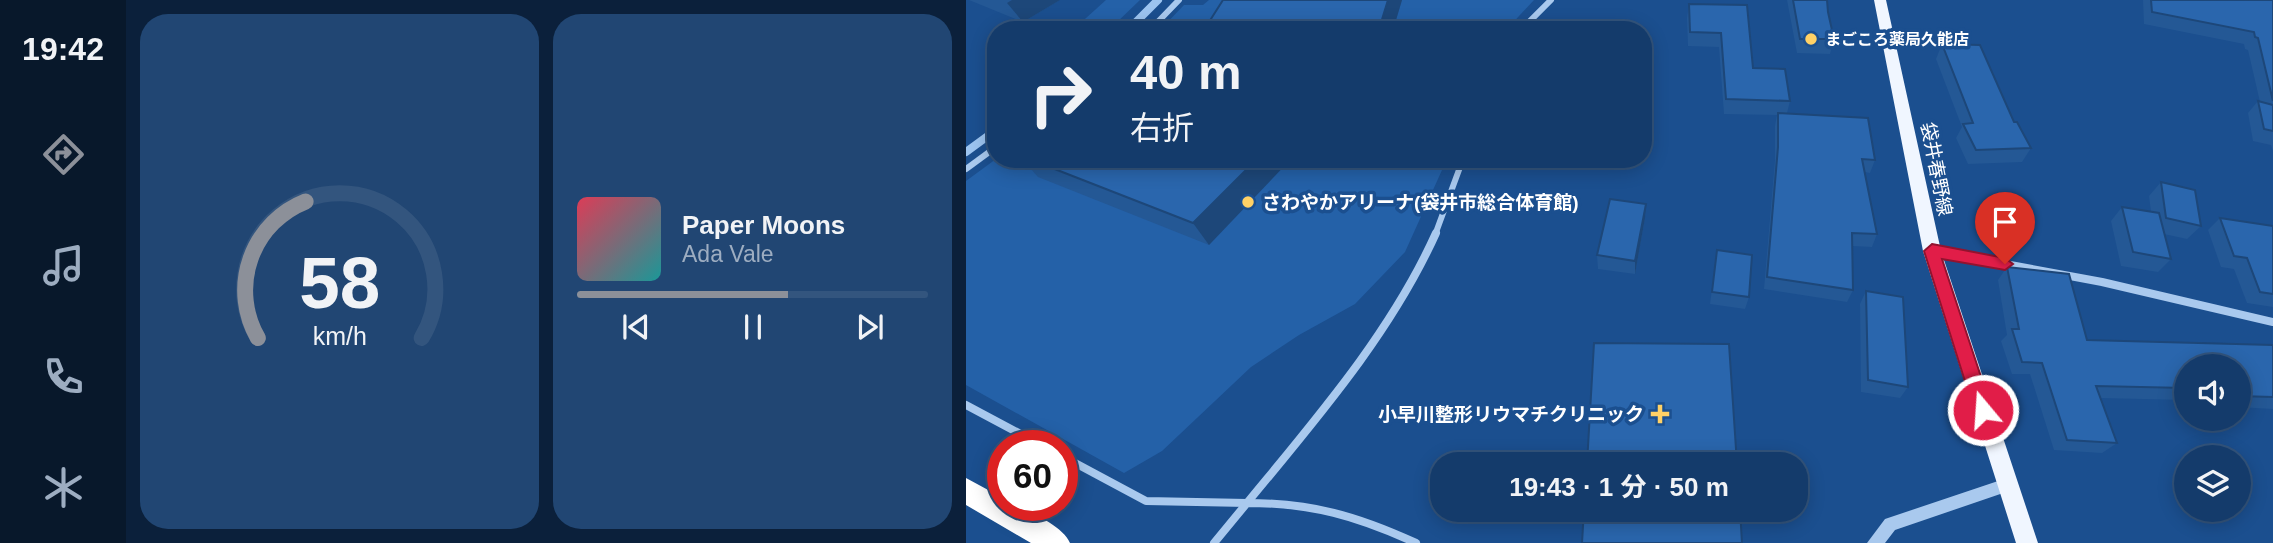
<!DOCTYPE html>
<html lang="ja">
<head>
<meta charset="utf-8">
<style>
  :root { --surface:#143b6b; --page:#214673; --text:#f1f3f6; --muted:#9dadc1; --line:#33557e; --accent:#8c9099 }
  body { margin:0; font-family:Helvetica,"Noto Sans JP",sans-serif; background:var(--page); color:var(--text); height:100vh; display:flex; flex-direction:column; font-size:26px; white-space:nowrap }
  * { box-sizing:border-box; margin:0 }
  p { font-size:23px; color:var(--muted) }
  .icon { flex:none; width:38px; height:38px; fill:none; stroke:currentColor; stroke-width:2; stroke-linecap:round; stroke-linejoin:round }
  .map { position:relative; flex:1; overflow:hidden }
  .side { display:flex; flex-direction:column; gap:14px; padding:14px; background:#0b203b; width:840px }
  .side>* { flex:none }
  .guide { position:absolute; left:21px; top:21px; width:665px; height:147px; border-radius:28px; box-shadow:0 4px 18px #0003,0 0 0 2px var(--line); background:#143b6b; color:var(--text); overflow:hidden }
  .buttons { position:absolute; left:1208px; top:354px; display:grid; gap:14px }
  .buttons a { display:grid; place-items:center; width:77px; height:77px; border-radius:50%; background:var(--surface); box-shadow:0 4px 18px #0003,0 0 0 2px var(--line); font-size:35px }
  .speed { position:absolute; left:21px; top:430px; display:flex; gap:14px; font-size:35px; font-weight:700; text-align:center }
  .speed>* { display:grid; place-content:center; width:91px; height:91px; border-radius:50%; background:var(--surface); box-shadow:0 4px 18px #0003,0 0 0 2px var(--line); line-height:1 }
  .speed .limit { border:10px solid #d22; background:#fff; color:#111 }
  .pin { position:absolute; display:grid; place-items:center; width:60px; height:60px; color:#fff; margin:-72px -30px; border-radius:50% 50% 50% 0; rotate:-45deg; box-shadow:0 0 7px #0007 }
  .pin .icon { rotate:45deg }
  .me { position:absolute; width:77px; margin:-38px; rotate:342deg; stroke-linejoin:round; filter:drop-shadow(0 0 5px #0008) }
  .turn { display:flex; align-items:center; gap:24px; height:147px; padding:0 28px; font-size:32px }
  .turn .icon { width:91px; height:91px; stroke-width:2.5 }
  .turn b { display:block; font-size:49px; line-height:60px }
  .side .widget { flex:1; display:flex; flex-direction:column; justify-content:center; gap:10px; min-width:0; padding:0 24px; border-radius:28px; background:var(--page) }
  .side .dial { align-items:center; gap:0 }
  .dial svg { height:182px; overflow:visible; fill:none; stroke:var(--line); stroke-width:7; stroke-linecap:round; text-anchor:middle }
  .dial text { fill:var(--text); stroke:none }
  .song { display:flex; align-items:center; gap:21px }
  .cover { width:84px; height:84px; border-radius:10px; background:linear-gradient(135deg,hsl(350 70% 55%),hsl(180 70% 35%)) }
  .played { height:7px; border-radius:4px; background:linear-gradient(90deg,var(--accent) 60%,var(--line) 60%) }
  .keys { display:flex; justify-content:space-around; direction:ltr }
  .side .tiles { flex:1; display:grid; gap:14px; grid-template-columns:repeat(2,1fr) }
  .trip { position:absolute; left:464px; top:452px; width:378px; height:70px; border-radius:28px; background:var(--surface); box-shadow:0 4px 18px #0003,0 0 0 2px var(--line); font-weight:700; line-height:70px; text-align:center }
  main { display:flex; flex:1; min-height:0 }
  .menu { display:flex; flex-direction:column; width:126px; justify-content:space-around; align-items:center; background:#08182b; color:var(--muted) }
  .menu .icon { width:49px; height:49px }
  .menu .current { color:var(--accent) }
  .menu b { font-size:32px; color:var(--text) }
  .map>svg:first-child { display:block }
  .green { fill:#2461a8 }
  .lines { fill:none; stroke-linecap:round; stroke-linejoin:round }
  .stream { stroke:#9cc4f0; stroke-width:8 }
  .minor-far1 { stroke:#a9c9ee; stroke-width:6 }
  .minor { stroke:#a9c9ee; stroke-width:8 }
  .tertiary { fill:#a9c9ee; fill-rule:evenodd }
  .primary { fill:#f0f6ff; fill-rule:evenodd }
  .motorway { fill:#fff; fill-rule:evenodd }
  .wall { fill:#245895 }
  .shaded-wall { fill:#1d4779 }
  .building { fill:#2a66ad; stroke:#1d4779; stroke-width:2 }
  .route { fill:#e11d48; stroke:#92132f; stroke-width:2 }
  .poi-dot { fill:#ffd166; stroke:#1b4f8f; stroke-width:2.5 }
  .labels { text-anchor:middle; stroke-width:7; stroke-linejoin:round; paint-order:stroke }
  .far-poi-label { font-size:16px; font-weight:bold; fill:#fff; stroke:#1b4f8f; text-anchor:start }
  .street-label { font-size:19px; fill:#fff; stroke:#1b4f8f }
  .poi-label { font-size:19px; font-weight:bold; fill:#fff; stroke:#1b4f8f; text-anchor:start }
</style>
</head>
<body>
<main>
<nav class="menu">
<b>19:42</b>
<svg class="icon current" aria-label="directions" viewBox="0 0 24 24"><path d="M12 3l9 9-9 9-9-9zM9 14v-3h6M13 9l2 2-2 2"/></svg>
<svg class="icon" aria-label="music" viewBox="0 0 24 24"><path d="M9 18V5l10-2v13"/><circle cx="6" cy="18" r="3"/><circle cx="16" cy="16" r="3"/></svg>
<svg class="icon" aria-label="phone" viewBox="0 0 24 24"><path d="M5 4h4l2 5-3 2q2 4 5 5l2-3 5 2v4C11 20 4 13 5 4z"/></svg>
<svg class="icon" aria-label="climate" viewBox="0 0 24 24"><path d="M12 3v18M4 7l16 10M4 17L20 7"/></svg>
</nav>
<section class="side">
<div class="tiles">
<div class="widget dial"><svg viewBox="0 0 100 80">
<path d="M14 69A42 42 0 1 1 86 69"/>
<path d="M14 69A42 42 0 0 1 35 9" stroke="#8c9099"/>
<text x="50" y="56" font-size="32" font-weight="700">58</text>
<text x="50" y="72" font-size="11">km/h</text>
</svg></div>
<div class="widget">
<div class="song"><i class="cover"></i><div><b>Paper Moons</b><p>Ada Vale</p></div></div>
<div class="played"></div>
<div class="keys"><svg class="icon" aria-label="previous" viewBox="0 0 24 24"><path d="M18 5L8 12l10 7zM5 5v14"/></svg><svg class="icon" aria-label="pause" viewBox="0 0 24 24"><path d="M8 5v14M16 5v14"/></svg><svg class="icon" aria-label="next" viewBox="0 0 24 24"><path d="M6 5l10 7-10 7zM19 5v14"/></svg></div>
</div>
</div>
</section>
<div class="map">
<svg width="1307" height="543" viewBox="0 0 1307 543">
  <rect width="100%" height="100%" fill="#1b4f8f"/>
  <!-- green -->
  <g class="green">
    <path d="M 140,0 L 174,0 L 149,24 L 109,28 Z"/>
    <path d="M 243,0 L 568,0 L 540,30 L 194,30 L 218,5 L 237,5 Z"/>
    <path d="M 30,159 L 481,159 L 439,252 L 389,304 L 333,335 L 285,367 L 196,451 L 158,473 L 0,385 L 0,181 Z"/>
  </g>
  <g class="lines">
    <!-- stream -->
    <g class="stream">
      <path d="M 162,30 L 192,0"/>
      <path d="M 0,152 L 30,130"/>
    </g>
    <!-- minor-far1 -->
    <g class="minor-far1">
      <path d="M 184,30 L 213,0"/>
      <path d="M 555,30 L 585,0"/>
      <path d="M 0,169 L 30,147"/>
      <path d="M 469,235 L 497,159"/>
    </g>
    <!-- minor -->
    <g class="minor">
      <path d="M 969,251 L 1136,282 L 1307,322"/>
      <path d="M 0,405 L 77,446"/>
      <path d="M 96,456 L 180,501 L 281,503 C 350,419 425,333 470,233"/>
      <path d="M 248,543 L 281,503 C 346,503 391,516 450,543"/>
    </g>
    <!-- tertiary -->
    <path class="tertiary" d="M 1041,478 L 1046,480 L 1048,485 L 1046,490 L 929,530 L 919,543 L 901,543 L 919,519 Z"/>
    <!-- primary -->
    <path class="primary" d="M 908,0 L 920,0 L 975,251 L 1072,543 L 1050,543 L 957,251 Z"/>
    <!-- motorway -->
    <path class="motorway" d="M 0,478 L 37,498 L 37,506 C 56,506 97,525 104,543 L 65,543 L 0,505 Z"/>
  </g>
  <!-- wall -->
  <g class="wall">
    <path d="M 3,0 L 94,0 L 57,22 Z"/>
    <path d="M 436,0 L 427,30 L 247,30 L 243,22 Z"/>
    <path d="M 821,0 L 861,0 L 862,12 L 868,39 L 864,54 L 831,53 Z"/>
    <path d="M 1177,0 L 1307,0 L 1307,151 L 1305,145 L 1287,141 L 1282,113 L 1292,101 L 1294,102 L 1282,50 L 1279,49 L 1278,44 L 1178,24 Z"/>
    <path d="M 723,4 L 781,5 L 787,68 L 824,101 L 821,113 L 909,160 L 904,173 L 899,172 L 911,234 L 906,247 L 886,246 L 887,290 L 881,302 L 798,289 L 809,160 L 809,126 L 811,115 L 758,114 L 753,47 L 722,46 L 721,18 Z"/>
    <path d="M 976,44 L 1048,122 L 1065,148 L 1056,162 L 1002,164 L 990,138 L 996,127 L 970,59 Z"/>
    <path d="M 677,58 L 681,85 L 680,100 L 677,100 Z"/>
    <path d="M 56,159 L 325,159 L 243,245 L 72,177 Z"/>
    <path d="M 1195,182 L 1235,226 L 1221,239 L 1198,234 L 1205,259 L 1192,272 L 1155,266 L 1145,221 L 1156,207 L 1185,212 L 1183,196 Z"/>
    <path d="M 680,204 L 679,218 L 669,274 L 632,269 L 631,255 Z"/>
    <path d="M 1254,218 L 1307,226 L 1307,307 L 1281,303 L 1268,269 L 1255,267 L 1242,230 Z"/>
    <path d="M 751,250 L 783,297 L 779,309 L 744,304 Z"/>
    <path d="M 1041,267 L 1121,340 L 1307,345 L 1307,409 L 1272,407 L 1272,366 L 1220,366 L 1220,400 L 1134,398 L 1151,443 L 1136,453 L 1088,450 L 1064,374 L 1046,374 L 1035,341 L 1041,335 L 1032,280 Z"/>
    <path d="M 900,291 L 942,387 L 934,398 L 895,392 L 894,304 Z"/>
  </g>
  <!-- shaded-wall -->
  <g class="shaded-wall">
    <path d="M 46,0 L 94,0 L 57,22 L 41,3 Z"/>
    <path d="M 422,0 L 436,0 L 427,30 L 415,30 L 414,26 Z"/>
    <path d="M 291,159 L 325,159 L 243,245 L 227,223 Z"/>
    <path d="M 680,204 L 679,218 L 669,274 L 669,261 Z"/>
  </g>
  <!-- building -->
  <g class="building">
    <path d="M 257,0 L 422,0 L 414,26 L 243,22 Z"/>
    <path d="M 827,0 L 861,0 L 862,12 L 868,39 L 834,39 Z"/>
    <path d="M 1185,0 L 1307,0 L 1307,101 L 1292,38 L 1289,37 L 1288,32 L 1186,12 Z"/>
    <path d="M 723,4 L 781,5 L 787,68 L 819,69 L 824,101 L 760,99 L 755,33 L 724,32 Z"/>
    <path d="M 976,44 L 1014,45 L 1048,122 L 1051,122 L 1065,148 L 1010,150 L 997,124 L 1007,123 Z"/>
    <path d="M 677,58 L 680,58 L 681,85 L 677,85 Z"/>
    <path d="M 1292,101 L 1307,105 L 1307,131 L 1298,129 Z"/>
    <path d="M 812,113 L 902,118 L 909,160 L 896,159 L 911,234 L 886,233 L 887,290 L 801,277 L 812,147 Z"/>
    <path d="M 63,159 L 291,159 L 227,223 Z"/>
    <path d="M 1195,182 L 1229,190 L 1235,226 L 1200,218 Z"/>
    <path d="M 644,199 L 680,204 L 669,261 L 631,255 Z"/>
    <path d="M 1156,207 L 1193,213 L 1205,259 L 1167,252 Z"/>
    <path d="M 1254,218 L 1307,226 L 1307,294 L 1294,292 L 1281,258 L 1268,256 Z"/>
    <path d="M 751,250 L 786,255 L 783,297 L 746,292 Z"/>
    <path d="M 1041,267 L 1103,274 L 1121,340 L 1307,345 L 1307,397 L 1272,396 L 1272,366 L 1220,366 L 1220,388 L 1130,386 L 1151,443 L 1101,440 L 1076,363 L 1056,362 L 1046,329 L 1053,329 Z"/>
    <path d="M 900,291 L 937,297 L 942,387 L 902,380 Z"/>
    <path d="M 628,343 L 763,344 L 771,464 L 621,464 Z"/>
    <path d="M 618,509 L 774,509 L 776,543 L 616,543 Z"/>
  </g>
  <!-- route -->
  <path class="route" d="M 966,244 L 1039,258 L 1047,264 L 1039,270 L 976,259 L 1026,410 L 1023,416 L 1017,418 L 1011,416 L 1008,410 L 958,251 Z"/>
  <!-- markers -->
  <g class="poi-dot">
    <circle cx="845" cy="39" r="7"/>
    <circle cx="282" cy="202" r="7"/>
    <path d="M690.5 403.5h7v7h7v7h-7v7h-7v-7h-7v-7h7z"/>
  </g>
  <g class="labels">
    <!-- far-poi labels -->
    <g class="far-poi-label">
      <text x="859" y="45">まごころ薬局久能店</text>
    </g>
    <!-- street labels -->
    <g class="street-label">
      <text transform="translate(971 169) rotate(79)" y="7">袋井春野線</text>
    </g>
    <!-- poi labels -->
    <g class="poi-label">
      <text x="296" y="209">さわやかアリーナ(袋井市総合体育館)</text>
      <text x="678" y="421" text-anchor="end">小早川整形リウマチクリニック</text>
    </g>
  </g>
</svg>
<div class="buttons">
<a><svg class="icon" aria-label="sound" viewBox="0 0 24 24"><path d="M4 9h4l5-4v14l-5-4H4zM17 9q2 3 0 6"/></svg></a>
<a><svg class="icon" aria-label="layers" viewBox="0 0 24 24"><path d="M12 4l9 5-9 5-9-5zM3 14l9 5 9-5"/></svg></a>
</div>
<div class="speed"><div class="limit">60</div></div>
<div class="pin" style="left:1039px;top:264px;background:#d93025"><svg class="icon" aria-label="arrive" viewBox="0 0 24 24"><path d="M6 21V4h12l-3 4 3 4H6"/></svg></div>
<svg class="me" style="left:1017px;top:410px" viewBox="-20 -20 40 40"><circle r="17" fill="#e11d48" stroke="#fff" stroke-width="3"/><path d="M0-11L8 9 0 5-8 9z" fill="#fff"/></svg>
<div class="trip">19:43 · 1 分 · 50 m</div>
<div class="guide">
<div class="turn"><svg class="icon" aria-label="right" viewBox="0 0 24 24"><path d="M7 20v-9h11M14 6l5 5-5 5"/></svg><div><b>40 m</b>右折</div></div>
</div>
</div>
</main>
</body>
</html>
